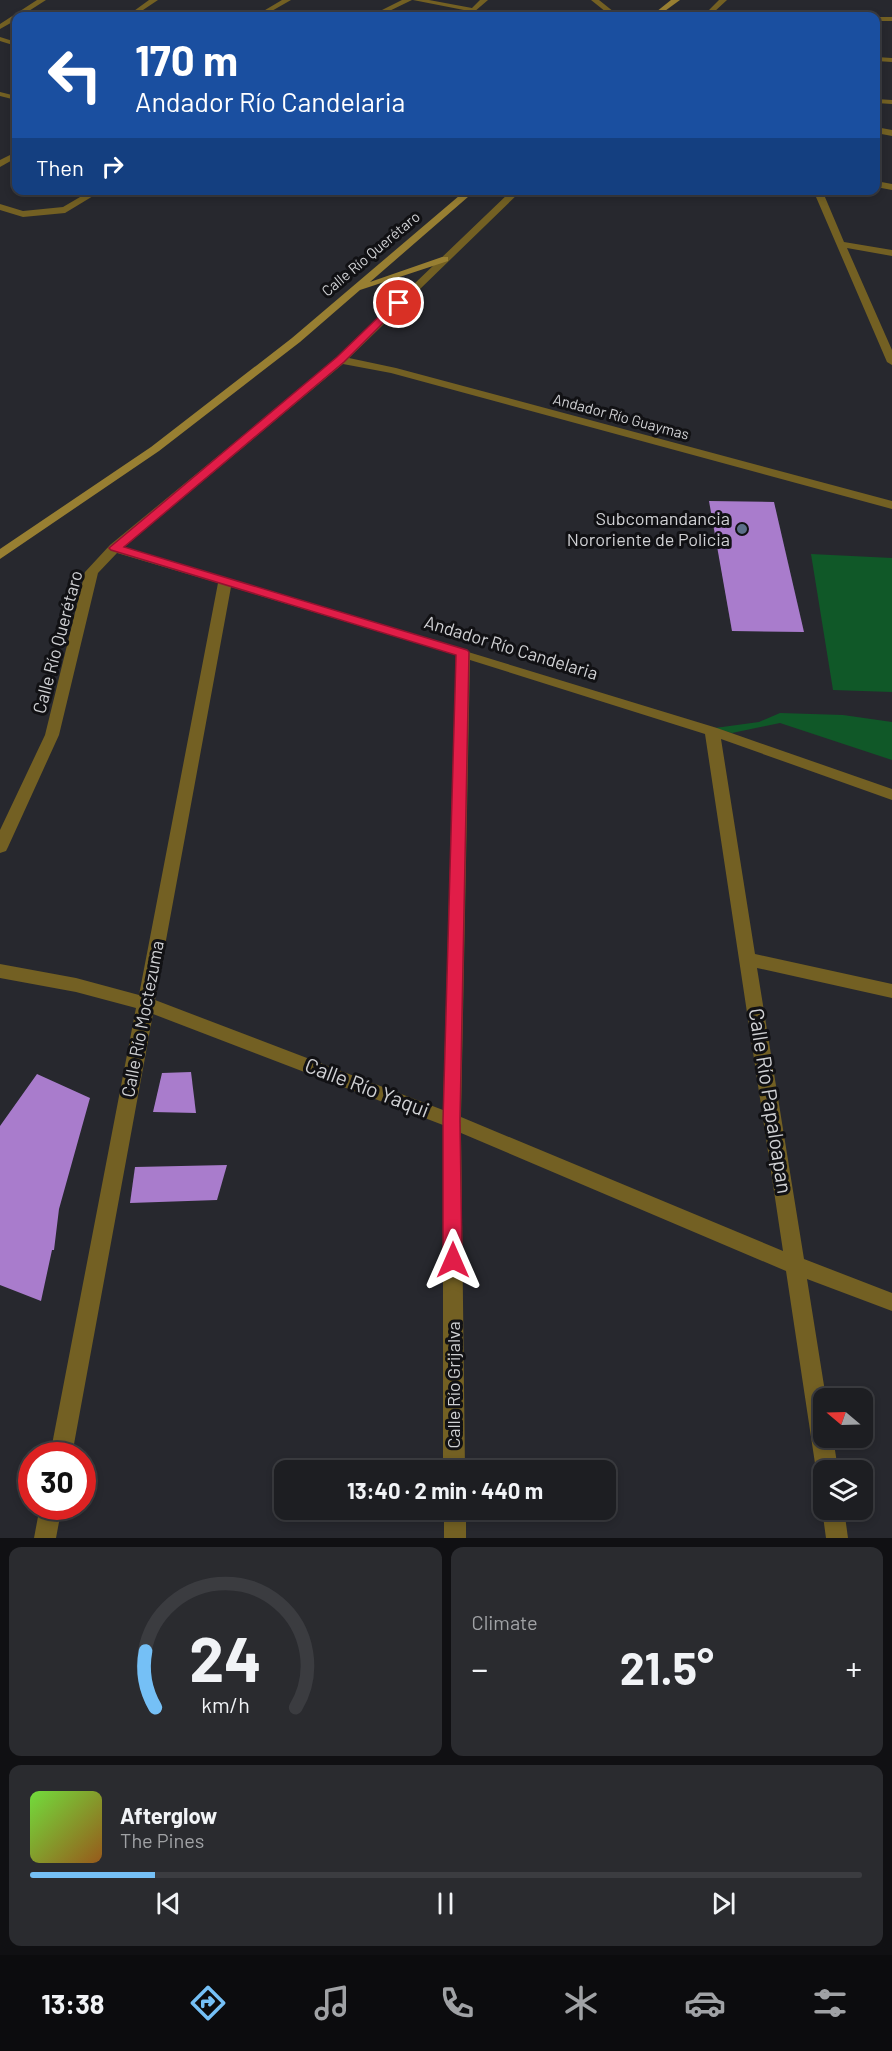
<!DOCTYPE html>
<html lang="en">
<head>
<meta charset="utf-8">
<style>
  :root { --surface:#1d1e22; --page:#2a2b2f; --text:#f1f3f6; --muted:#a0a2a5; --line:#3b3c40; --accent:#75c0f6 }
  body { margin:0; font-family:Barlow,sans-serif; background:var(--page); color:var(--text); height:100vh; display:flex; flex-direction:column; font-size:22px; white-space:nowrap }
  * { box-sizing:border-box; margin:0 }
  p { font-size:20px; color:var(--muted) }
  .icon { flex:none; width:33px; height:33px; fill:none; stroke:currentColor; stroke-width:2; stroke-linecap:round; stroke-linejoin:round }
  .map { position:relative; height:1538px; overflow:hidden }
  .details { display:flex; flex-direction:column; gap:9px; padding:9px; background:#101013; flex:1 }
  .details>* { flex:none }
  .banner { position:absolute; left:12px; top:12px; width:868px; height:183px; border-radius:12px; box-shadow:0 3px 9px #0003,0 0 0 2px var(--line); background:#1a4fa0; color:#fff; overflow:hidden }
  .needle { width:39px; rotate:289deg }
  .tools { position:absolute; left:813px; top:1388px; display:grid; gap:12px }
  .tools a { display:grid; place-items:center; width:60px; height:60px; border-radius:12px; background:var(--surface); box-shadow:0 3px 9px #0003,0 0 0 2px var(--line); font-size:30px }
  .speed { position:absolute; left:18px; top:1442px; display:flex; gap:12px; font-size:30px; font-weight:700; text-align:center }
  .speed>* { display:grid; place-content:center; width:78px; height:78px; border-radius:50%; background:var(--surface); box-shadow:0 3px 9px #0003,0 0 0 2px var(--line); line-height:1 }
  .speed .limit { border:9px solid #d22; background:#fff; color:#111 }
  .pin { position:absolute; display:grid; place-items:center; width:51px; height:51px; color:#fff; margin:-26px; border:3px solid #fff; border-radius:50%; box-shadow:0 2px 6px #0007 }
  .me { position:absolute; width:66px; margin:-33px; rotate:0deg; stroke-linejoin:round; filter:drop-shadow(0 0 4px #0008) }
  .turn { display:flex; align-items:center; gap:21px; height:126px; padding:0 24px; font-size:27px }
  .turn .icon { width:78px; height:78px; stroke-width:2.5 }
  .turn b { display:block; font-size:42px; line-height:51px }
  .then { display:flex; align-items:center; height:57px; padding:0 24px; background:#0003; gap:12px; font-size:22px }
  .big { font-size:45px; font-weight:700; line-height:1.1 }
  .details .tile { flex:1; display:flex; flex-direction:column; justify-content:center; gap:9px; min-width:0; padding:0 21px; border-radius:12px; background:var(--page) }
  .details .dial { align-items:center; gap:0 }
  .dial svg { height:156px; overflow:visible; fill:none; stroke:var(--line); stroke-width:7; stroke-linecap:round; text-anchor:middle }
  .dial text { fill:var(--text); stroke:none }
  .song { display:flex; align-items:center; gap:18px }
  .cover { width:72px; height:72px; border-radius:9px; background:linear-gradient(135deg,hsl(100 70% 55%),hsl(30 70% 35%)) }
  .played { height:6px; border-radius:3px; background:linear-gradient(90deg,var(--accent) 15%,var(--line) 15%) }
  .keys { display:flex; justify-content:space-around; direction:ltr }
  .heat { display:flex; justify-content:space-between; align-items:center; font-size:33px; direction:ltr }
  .details .tiles { flex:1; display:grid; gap:9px; grid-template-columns:1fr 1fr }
  .tile:last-child { grid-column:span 2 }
  .trip { position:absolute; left:274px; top:1460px; width:342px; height:60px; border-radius:12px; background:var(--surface); box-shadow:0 3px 9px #0003,0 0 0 2px var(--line); font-weight:700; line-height:60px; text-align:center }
  .dock { display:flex; height:96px; justify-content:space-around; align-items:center; background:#0c0c0e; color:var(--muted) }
  .dock .icon { width:42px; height:42px }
  .dock .current { color:var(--accent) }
  .dock b { font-size:27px; color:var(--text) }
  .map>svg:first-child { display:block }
  .green { fill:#105828 }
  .building { fill:#a97ccc }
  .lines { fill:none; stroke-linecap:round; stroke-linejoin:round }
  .minor { fill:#736023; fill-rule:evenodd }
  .tertiary { fill:#736023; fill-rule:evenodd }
  .secondary { fill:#987f32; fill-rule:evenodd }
  .route { fill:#e11d48; stroke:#92132f; stroke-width:1.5 }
  .service-dot { fill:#5c6f8a; stroke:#111114; stroke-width:2 }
  .labels { text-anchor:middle; stroke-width:6; stroke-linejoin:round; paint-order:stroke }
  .far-street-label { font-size:15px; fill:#d0d1d4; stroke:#111114 }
  .poi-label { font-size:18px; fill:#d0d1d4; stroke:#111114; text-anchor:end }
  .street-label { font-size:18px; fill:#d0d1d4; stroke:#111114 }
  .near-street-label { font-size:21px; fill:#d0d1d4; stroke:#111114 }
</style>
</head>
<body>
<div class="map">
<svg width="892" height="1538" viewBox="0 0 892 1538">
  <rect width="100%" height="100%" fill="#27282e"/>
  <!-- green -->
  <g class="green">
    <path d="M 811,554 L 892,558 L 892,692 L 833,690 Z"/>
    <path d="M 780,713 L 843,715 L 892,722 L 892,760 L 780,723 L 732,733 L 715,728 L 759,722 Z"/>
  </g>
  <!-- building -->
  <g class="building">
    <path d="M 709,501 L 774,502 L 804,632 L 732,631 Z"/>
    <path d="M 191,1072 L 196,1113 L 153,1112 L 162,1073 Z"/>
    <path d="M 37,1074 L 90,1098 L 59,1209 L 54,1250 L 52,1250 L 41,1301 L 0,1285 L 0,1126 Z"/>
    <path d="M 227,1165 L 217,1200 L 130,1203 L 135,1167 Z"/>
  </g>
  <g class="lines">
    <!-- minor -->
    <g class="minor">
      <path d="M 37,0 L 46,0 L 21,16 L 16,16 L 16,20 L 0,29 L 0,24 Z"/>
      <path d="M 149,0 L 158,0 L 134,16 L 127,16 Z"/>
      <path d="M 282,0 L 291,0 L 263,16 L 255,16 Z"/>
      <path d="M 402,0 L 412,0 L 379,16 L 370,16 Z"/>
      <path d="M 413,0 L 429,0 L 472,8 L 480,0 L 488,0 L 474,12 Z"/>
      <path d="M 719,0 L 727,0 L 714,12 L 760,14 L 764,16 L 703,16 Z"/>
      <rect x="876" y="17" width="16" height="4"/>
      <path d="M 0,37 L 16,42 L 16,46 L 0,41 Z"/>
      <path d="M 876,57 L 892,58 L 892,62 L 876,61 Z"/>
      <path d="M 0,92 L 16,96 L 16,100 L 0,96 Z"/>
      <path d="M 876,99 L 892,100 L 892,104 L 876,103 Z"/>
      <path d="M 876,127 L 892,130 L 892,136 L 876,133 Z"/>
      <path d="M 16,152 L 16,158 L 0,167 L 0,160 Z"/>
      <path d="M 876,181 L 892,184 L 892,190 L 876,187 Z"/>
      <path d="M 92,190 L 103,190 L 65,213 L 23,217 L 0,210 L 0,204 L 23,211 L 63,207 Z"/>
      <path d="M 512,190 L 522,190 L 349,358 L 396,368 L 892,501 L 892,509 L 391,373 L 343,364 L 124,547 L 717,728 L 892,789 L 892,800 L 721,739 L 755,954 L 892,984 L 892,998 L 757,968 L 804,1259 L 892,1293 L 892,1311 L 807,1279 L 826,1398 L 824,1398 L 824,1437 L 833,1437 L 838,1470 L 824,1470 L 824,1480 L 819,1478 L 816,1470 L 786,1271 L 461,1133 L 465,1470 L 443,1470 L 443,1125 L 153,1014 L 72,1455 L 50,1455 L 136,1008 L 76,992 L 0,978 L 0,964 L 76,978 L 139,995 L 218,583 L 117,553 L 98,573 L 59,735 L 8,847 L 6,851 L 0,853 L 0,830 L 45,735 L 85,572 L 110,545 L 337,358 ZM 231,587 L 456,655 L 443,1110 L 155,1000 ZM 470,660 L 705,734 L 783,1251 L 461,1117 Z"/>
      <path d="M 813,190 L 822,190 L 844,242 L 892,250 L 892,256 L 847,248 L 892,350 L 892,365 L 887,362 Z"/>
      <path d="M 824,1505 L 824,1509 L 844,1509 L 848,1538 L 826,1538 L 822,1509 Z"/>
      <path d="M 40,1506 L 62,1506 L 56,1538 L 34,1538 Z"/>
      <rect x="444" y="1509" width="22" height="29"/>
    </g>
    <!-- tertiary -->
    <path class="tertiary" d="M 591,0 L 599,0 L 619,16 L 611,16 Z"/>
    <!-- secondary -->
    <g class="secondary">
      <path d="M 671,0 L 680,0 L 658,16 L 651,16 Z"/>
      <path d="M 466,190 L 476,190 L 370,282 L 442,257 L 448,257 L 448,261 L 360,290 L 300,342 L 159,451 L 0,559 L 0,549 L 151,447 L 292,338 Z"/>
    </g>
  </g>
  <!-- route -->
  <path class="route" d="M 395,301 L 403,303 L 344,362 L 124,547 L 467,650 L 469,652 L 460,1120 L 462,1260 L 459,1266 L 453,1269 L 446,1266 L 443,1260 L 443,1120 L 456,655 L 111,550 L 109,548 L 337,357 Z"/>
  <!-- markers -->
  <circle class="service-dot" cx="742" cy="529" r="6"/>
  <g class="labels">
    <!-- far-street labels -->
    <g class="far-street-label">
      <text transform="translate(371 254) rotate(-40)" y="5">Calle Río Querétaro</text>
      <text transform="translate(621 417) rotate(15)" y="5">Andador Río Guaymas</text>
    </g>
    <!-- poi labels -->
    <g class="poi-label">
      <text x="730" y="525">Subcomandancia<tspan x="730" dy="21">Nororiente de Policia</tspan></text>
    </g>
    <!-- street labels -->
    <g class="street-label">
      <text transform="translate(58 642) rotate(-75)" y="6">Calle Río Querétaro</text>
      <text transform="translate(511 648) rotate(17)" y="6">Andador Río Candelaria</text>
      <text transform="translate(143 1019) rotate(-79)" y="6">Calle Río Moctezuma</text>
      <text transform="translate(454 1385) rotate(-90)" y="6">Calle Río Grijalva</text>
    </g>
    <!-- near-street labels -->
    <g class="near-street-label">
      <text transform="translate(367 1088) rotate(21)" y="7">Calle Río Yaqui</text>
      <text transform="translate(770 1101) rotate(81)" y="7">Calle Río Papaloapan</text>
    </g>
  </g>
</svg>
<div class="tools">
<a><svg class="needle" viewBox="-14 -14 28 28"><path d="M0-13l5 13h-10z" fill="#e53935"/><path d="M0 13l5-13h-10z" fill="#a0a2a5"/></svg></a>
<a><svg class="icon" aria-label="layers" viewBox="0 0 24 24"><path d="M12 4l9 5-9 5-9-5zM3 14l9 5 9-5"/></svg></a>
</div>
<div class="speed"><div class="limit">30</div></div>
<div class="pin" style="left:399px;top:303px;background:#d93025"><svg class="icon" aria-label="arrive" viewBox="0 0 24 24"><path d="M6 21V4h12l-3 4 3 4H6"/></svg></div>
<svg class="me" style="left:453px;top:1260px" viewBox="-20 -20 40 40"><path d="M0-17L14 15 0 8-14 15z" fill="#e11d48" stroke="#fff" stroke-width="4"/></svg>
<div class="trip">13:40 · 2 min · 440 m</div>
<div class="banner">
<div class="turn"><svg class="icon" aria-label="left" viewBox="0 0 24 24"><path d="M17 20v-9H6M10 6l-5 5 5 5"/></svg><div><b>170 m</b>Andador Río Candelaria</div></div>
<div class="then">Then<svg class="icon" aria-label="right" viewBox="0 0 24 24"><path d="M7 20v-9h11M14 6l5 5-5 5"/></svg></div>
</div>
</div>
<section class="details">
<div class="tiles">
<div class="tile dial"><svg viewBox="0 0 100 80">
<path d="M14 69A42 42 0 1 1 86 69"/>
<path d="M14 69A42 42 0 0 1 9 40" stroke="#75c0f6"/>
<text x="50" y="56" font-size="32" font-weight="700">24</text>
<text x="50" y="72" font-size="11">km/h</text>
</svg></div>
<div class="tile"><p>Climate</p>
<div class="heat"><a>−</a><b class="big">21.5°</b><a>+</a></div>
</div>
<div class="tile">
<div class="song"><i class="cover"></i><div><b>Afterglow</b><p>The Pines</p></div></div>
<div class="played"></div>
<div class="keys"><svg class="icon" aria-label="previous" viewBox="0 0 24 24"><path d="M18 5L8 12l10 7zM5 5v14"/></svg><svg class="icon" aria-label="pause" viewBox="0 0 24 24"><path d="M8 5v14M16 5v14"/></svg><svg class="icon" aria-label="next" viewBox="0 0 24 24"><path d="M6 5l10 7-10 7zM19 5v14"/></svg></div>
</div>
</div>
</section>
<nav class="dock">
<b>13:38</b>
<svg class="icon current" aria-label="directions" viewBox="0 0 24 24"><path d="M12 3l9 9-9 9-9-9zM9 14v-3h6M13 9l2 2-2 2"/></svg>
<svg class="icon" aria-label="music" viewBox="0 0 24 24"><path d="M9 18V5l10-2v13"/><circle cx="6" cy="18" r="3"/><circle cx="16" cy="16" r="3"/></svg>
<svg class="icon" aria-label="phone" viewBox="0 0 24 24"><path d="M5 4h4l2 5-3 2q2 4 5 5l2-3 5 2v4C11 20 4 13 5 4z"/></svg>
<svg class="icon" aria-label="climate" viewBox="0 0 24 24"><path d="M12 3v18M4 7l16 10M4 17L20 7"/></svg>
<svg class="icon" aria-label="car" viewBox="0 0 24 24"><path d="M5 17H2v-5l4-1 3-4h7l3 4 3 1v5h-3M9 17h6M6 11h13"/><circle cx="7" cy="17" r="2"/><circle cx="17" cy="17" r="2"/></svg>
<svg class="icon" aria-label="filters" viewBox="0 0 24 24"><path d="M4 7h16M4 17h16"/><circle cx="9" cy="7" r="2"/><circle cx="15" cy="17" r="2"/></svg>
</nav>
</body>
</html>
